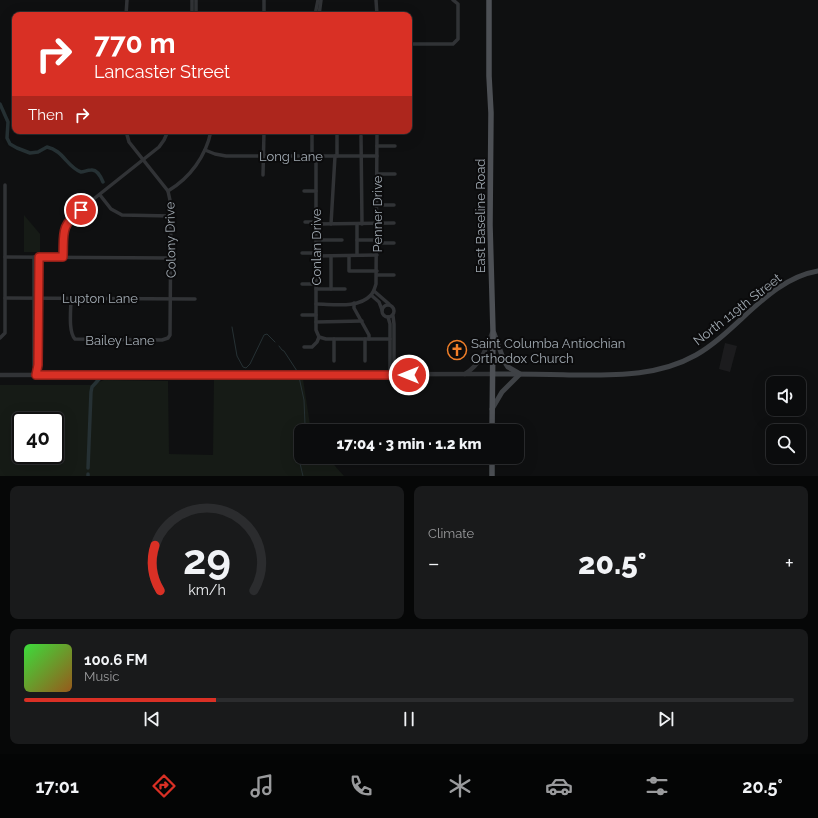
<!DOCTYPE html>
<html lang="en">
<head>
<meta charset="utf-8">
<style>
  :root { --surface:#0b0c0d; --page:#191a1b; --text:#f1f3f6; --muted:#9a9b9d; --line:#2b2c2e; --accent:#d93025 }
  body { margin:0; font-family:Raleway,sans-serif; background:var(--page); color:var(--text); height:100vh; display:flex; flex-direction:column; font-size:15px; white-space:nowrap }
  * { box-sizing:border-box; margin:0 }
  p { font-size:13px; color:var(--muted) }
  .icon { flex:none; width:22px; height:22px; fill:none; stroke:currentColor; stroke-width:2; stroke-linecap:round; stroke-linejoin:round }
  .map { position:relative; height:476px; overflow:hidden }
  .drawer { display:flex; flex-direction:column; gap:10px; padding:10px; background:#060707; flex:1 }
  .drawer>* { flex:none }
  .banner { position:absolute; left:12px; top:12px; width:400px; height:122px; border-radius:8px; box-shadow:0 4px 16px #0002,0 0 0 1px var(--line); background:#d93025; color:#fff; overflow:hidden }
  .fabs { position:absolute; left:766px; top:376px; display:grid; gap:8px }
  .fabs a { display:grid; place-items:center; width:40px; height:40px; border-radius:8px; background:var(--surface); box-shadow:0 4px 16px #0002,0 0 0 1px var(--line); font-size:20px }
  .speed { position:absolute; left:12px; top:412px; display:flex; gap:8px; font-size:20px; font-weight:700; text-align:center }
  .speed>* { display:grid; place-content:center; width:52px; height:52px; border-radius:50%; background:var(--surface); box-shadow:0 4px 16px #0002,0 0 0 1px var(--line); line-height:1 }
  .speed .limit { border:2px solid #111; border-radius:6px; background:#fff; color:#111 }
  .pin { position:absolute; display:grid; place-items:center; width:34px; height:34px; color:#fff; margin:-17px; border:2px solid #fff; border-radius:50%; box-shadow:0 1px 4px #0007 }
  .me { position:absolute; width:44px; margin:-22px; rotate:270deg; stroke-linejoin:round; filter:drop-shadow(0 0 3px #0008) }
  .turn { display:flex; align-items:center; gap:14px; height:84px; padding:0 16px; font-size:18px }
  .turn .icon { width:52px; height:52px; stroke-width:2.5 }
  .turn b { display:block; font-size:28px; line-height:34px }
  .then { display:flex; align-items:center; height:38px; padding:0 16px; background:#0003; gap:8px; font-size:15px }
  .big { font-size:30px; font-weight:800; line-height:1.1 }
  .drawer .widget { flex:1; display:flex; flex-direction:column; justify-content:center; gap:6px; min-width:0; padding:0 14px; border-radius:8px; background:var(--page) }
  .drawer .dial { align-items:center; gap:0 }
  .dial svg { height:104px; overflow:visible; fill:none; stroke:var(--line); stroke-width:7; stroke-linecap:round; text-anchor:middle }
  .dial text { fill:var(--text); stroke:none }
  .song { display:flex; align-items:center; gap:12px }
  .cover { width:48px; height:48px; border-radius:6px; background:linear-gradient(135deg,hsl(120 70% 55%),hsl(30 70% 35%)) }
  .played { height:4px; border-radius:2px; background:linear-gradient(90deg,var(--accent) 25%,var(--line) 25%) }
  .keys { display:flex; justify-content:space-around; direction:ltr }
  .heat { display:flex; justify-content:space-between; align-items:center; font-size:22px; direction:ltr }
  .drawer .tiles { flex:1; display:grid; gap:10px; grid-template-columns:1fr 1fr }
  .widget:last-child { grid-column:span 2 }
  .trip { position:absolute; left:294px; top:424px; width:230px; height:40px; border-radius:8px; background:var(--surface); box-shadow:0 4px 16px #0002,0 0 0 1px var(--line); font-weight:800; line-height:40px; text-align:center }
  .dock { display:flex; height:64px; justify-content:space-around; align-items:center; background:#040505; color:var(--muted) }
  .dock .icon { width:28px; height:28px }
  .dock .on { color:var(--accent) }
  .dock b { font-size:18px; color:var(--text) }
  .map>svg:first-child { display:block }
  .built { fill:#1c1c1e }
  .green { fill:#161b16; fill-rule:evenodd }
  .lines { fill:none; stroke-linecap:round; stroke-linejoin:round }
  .stream { stroke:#263134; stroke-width:1 }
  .canal { stroke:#263134; stroke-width:3.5 }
  .minor { stroke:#313336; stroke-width:3.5 }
  .tertiary { stroke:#313336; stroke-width:4.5 }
  .secondary { stroke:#3f4246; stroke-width:5 }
  .primary { stroke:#4d5055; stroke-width:5.5 }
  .route-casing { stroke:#8d1f18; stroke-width:10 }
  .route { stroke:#d93025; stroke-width:7 }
  .labels { text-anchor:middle; stroke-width:4; stroke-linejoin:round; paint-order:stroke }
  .street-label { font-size:13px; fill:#a1aab2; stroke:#0b0b0c }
  .poi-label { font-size:13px; fill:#a1aab2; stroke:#0b0b0c; text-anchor:start }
</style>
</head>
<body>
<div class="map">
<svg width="818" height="476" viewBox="0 0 818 476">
  <rect width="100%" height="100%" fill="#0f1011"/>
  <!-- built -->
  <path class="built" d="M 725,343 L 737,346 L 730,372 L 719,369 Z"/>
  <!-- green -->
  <g class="green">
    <path d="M 24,215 L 40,234 L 40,252 L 24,252 Z"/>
    <path d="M 280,376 L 303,379 L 311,431 L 301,431 L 301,457 L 327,457 L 344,476 L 0,476 L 0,385 L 91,385 L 104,380 L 168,381 L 169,454 L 213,455 L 214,377 ZM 21,421 L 55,421 L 55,455 L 21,455 Z"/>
  </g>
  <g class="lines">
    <!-- stream -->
    <g class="stream">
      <path d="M 232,327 L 237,356 L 243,367 L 246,368 L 250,364 L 264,335 L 267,334 L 275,342"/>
      <path d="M 279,346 L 282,350 L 284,351 L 297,371"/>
      <path d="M 299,377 L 304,400 L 305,425"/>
      <path d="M 304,431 L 305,427"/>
      <path d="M 301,443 L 301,442"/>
      <path d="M 299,446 L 297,451 L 303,476"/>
    </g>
    <!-- canal -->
    <g class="canal">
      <path d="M 0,104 L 8,122 L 7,138 L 10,144 L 17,148 L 30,153 L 38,152 L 47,147 C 63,150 67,167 81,172 C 84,172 87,170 91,170 C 97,169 101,177 103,182"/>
      <path d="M 88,468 L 91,392 L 92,387 L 101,377"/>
      <path d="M 88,474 L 88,476"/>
    </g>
    <!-- minor -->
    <g class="minor">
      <path d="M 376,0 L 377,15"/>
      <path d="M 126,15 L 127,0"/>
      <path d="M 192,15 L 192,0"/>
      <path d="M 196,15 L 196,0"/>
      <path d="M 264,15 L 264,0"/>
      <path d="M 315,15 L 318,0"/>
      <path d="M 319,15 L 321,0"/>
      <path d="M 409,44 L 453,44 L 458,39 L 458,4 L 453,0"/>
      <path d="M 312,135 L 312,156"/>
      <path d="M 337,135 L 337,156"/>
      <path d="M 361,136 L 362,224"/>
      <path d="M 377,146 L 395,146"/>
      <path d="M 205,150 L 215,154 L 226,156 L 377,156"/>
      <path d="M 316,156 L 316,330 L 319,337"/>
      <path d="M 377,174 L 395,174"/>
      <path d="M 263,175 L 264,131"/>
      <path d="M 168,191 C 190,178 206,156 211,131"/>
      <path d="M 304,191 L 316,191"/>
      <path d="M 100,195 L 111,209 L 122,215 L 171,216"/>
      <path d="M 377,205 L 394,205"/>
      <path d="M 305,222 L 316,222"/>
      <path d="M 316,224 L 394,223"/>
      <path d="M 331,224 L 335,156"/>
      <path d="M 316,240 L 342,240"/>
      <path d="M 357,240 L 377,240"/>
      <path d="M 377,243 L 394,243"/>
      <path d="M 302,253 L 316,253"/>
      <path d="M 357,255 L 357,224"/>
      <path d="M 316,256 L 377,255"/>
      <path d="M 349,256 L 349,271 L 377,271"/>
      <path d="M 5,257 L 171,258"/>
      <path d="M 34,257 L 34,365 L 36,370"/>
      <path d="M 63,257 L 64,231 L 71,217 L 159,147 L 164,140 L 168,131"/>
      <path d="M 377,275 L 394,275"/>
      <path d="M 302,284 L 316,284"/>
      <path d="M 316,289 L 345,289"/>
      <path d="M 331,289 L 331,256"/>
      <path d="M 374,291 L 389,304"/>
      <path d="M 371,295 L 379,302 L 382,310"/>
      <path d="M 5,298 L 195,299"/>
      <path d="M 71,298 C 71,309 68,332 75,339 L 162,340 L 168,338 L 170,335 L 171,205 L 168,191 L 129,142 L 126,131"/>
      <path d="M 354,303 L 354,308 L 369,335 L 369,339"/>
      <path d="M 316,304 C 333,304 358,309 371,295 C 374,292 375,287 376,284 L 377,131"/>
      <circle cx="388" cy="311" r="6"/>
      <path d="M 302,315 L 316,315"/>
      <path d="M 393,316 L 394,324 L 394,375"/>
      <path d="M 388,317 L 390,324 L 390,375"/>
      <path d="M 316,322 L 362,321"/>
      <path d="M 319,337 L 326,339 L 390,339"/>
      <path d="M 0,338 L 5,333 L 5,185"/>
      <path d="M 365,339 L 365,361"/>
      <path d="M 304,347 L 312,347 L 317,342 L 319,337"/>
      <path d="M 334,361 L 334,339"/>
      <path d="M 37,375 L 38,365 L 39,257"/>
    </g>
    <!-- tertiary -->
    <g class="tertiary">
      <path d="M 465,374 C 481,364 486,349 492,333"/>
      <path d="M 0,375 L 493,374"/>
    </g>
    <!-- secondary -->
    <g class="secondary">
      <path d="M 493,374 C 518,374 543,374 569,375 C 613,375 657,377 696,355 C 738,331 769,279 818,271"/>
      <path d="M 492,409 L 502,392 L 520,374 L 508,367 L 504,361 L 494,333"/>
    </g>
    <!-- primary -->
    <g class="primary">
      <path d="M 489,0 L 489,76 L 491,113 L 490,225 L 493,331 L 492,431"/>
      <path d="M 492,476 L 492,457"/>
    </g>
  </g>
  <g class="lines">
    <defs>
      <path id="route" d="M 81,210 C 60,226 64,233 63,257 L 39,257 L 38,365 L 36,375 L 409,375"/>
    </defs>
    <!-- route casing -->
    <use href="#route" class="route-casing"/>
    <!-- route -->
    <use href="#route" class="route"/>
  </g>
  <!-- icons -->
  <defs>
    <symbol id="church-ring" viewBox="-11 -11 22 22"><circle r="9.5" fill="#0b0b0c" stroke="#f07f29" stroke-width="1.5"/><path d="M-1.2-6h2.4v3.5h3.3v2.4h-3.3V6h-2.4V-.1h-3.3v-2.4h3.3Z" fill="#f07f29"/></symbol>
  </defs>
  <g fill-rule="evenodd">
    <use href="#church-ring" x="446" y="339" width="22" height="22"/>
  </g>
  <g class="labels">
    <!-- street labels -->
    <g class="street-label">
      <text x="291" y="161">Long Lane</text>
      <text transform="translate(377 214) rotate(-90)" y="5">Penner Drive</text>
      <text transform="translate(480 216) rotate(-90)" y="5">East Baseline Road</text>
      <text transform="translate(170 240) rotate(-91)" y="5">Colony Drive</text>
      <text transform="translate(316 247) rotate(-90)" y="5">Conlan Drive</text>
      <text x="100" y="303">Lupton Lane</text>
      <text transform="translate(737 309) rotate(-38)" y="5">North 119th Street</text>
      <text x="120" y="345">Bailey Lane</text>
    </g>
    <!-- poi labels -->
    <g class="poi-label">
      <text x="471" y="348">Saint Columba Antiochian<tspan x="471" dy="15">Orthodox Church</tspan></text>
    </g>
  </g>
</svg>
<div class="fabs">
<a><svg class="icon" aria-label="sound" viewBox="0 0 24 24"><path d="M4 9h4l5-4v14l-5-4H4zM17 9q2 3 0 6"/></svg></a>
<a><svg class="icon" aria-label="search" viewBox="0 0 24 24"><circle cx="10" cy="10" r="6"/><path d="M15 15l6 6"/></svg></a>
</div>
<div class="speed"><div class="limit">40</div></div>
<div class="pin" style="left:81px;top:210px;background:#d93025"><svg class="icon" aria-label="arrive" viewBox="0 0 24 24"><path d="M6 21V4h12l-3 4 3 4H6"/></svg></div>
<svg class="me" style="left:409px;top:375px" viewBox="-20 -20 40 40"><circle r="17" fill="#d93025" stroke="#fff" stroke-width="3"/><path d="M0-11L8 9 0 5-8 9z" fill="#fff"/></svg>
<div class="trip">17:04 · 3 min · 1.2 km</div>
<div class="banner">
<div class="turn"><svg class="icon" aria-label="right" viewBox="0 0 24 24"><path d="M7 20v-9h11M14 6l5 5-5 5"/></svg><div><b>770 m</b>Lancaster Street</div></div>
<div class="then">Then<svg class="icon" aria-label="right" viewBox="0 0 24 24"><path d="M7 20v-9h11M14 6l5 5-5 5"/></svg></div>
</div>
</div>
<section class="drawer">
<div class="tiles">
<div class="widget dial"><svg viewBox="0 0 100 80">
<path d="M14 69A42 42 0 1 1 86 69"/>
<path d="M14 69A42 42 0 0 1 10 34" stroke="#d93025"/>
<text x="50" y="56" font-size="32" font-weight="700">29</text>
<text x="50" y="72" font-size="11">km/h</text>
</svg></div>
<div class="widget"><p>Climate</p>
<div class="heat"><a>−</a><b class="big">20.5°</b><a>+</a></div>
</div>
<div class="widget">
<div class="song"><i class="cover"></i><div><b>100.6 FM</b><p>Music</p></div></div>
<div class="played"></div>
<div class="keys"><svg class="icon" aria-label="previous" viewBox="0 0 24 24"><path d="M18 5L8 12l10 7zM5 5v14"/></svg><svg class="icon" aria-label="pause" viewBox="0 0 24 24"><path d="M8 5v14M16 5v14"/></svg><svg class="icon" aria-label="next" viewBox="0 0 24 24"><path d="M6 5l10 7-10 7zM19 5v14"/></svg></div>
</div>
</div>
</section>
<nav class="dock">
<b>17:01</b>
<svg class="icon on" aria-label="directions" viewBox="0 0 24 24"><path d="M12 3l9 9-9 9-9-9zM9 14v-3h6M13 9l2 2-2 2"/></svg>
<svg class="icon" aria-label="music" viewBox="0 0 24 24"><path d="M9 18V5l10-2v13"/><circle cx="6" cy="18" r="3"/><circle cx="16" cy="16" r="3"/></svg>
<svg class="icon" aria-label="phone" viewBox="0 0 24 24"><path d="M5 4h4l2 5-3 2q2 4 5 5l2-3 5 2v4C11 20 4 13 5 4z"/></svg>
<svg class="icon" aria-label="climate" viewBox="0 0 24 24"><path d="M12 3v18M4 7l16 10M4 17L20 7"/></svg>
<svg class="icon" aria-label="car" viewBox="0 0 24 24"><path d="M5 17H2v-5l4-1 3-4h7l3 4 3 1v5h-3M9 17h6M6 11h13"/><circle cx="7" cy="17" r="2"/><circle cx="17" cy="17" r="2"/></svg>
<svg class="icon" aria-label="filters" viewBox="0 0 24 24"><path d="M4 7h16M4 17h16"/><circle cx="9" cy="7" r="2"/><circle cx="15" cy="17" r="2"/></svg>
<b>20.5°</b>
</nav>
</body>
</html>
